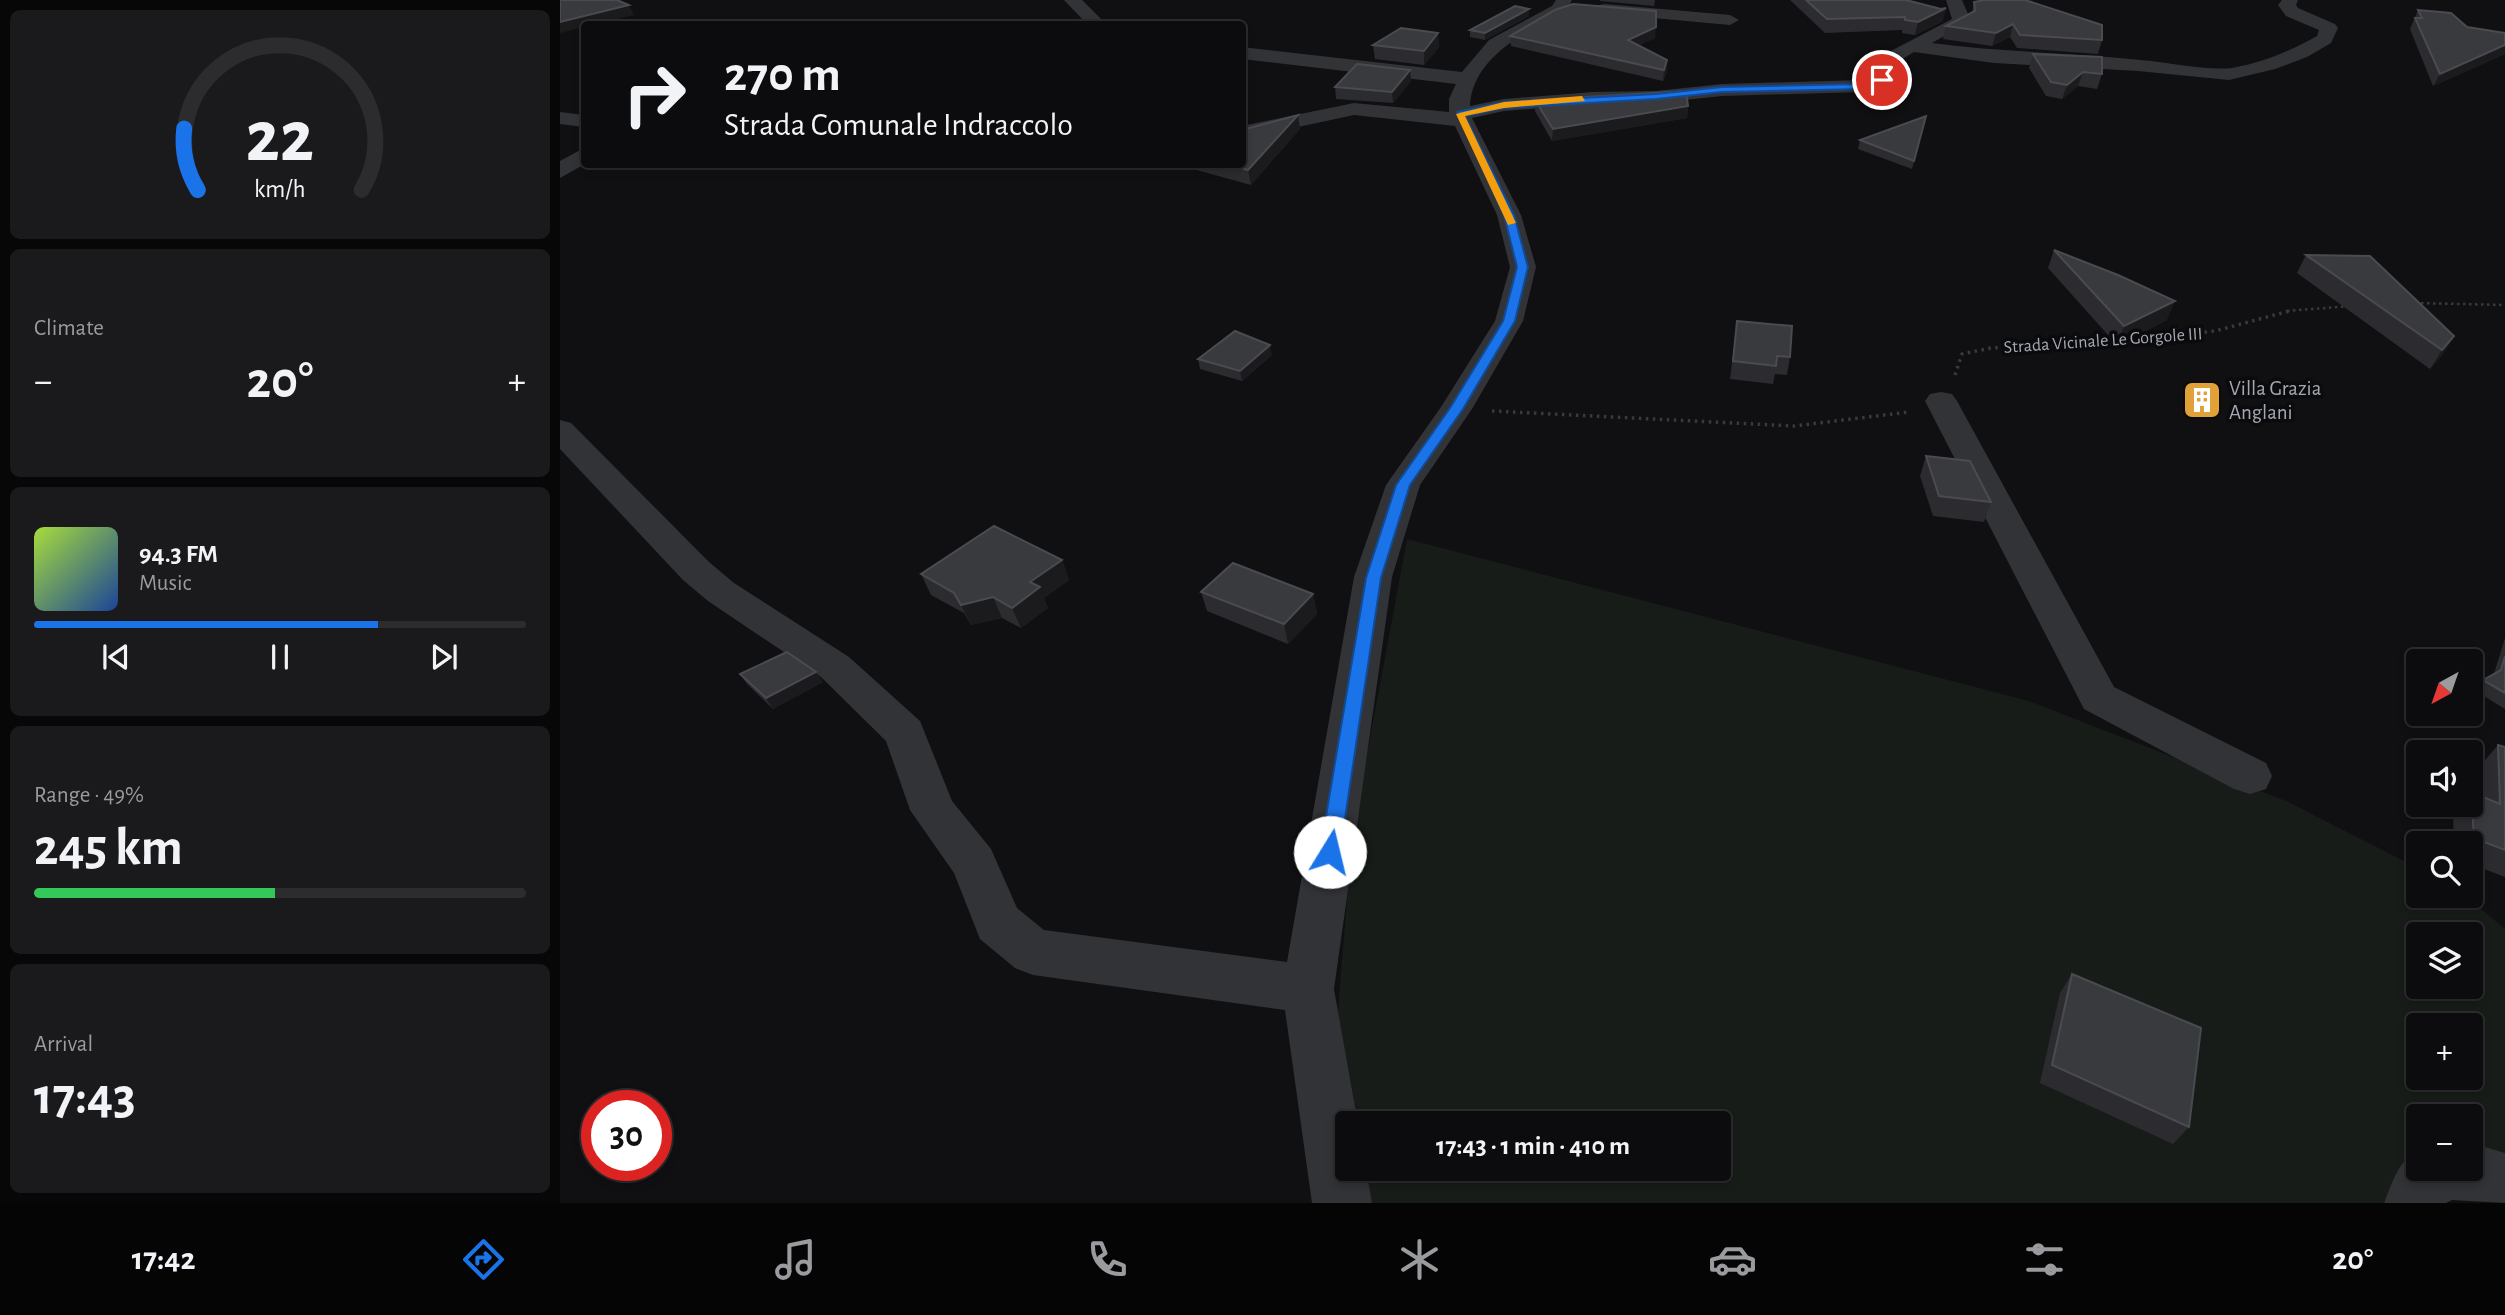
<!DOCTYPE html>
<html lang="en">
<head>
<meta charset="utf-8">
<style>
  :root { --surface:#0c0c0e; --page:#1a1a1c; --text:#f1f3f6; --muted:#9a9b9e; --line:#2c2c2e; --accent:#1a73e8 }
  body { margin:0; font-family:"Alegreya Sans",sans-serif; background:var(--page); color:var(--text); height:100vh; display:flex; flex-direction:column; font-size:26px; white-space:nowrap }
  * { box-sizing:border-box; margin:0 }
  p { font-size:23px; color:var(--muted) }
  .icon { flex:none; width:38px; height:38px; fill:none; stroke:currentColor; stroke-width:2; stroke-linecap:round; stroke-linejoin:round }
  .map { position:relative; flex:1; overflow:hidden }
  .sheet { display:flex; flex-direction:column; gap:10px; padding:10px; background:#070708; width:560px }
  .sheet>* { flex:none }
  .hud { position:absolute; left:21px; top:21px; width:665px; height:147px; border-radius:7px; box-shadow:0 4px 10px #0003,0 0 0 2px var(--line); background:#0c0c0e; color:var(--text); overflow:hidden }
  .needle { width:46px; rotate:220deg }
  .fabs { position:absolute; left:1846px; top:649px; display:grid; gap:14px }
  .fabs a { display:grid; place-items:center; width:77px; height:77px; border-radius:7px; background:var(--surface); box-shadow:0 4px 10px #0003,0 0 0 2px var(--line); font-size:35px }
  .speed { position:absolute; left:21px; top:1090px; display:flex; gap:14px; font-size:35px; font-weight:700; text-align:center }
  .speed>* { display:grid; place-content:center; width:91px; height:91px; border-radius:50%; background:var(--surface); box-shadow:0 4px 10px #0003,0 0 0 2px var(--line); line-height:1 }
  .speed .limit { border:10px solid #d22; background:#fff; color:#111 }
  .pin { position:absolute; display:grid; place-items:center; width:60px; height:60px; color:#fff; margin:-30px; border:4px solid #fff; border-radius:50%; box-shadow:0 2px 7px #0007 }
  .me { position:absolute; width:77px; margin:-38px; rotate:9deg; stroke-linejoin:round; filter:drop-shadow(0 0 5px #0008) }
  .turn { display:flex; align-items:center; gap:24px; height:147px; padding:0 28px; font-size:32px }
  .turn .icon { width:91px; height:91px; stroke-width:2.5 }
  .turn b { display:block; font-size:49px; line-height:60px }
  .big { font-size:52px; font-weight:600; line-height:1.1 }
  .sheet .card { flex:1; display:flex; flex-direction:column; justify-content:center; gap:10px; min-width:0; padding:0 24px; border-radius:10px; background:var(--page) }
  .sheet .dial { align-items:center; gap:0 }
  .dial svg { height:182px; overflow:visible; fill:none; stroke:var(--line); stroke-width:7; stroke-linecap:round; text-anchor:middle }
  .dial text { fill:var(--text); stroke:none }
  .song { display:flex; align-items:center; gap:21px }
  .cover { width:84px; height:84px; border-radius:10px; background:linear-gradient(135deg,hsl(80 70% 55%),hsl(220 70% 35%)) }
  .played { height:7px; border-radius:4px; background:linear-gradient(90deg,var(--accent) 70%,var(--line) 70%) }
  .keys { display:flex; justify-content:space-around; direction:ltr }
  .heat { display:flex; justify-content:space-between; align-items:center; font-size:38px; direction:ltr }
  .charge { height:10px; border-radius:5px; background:linear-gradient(90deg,#34c759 49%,var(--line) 0) }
  .trip { position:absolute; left:775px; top:1111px; width:396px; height:70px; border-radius:7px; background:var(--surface); box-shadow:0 4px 10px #0003,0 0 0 2px var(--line); font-weight:600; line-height:70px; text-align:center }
  .tabs { display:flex; height:112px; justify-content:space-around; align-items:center; background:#050506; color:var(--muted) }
  .tabs .icon { width:49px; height:49px }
  .tabs .on { color:var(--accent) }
  .tabs b { font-size:32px; color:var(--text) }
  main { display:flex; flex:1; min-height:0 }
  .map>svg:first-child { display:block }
  .green { fill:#171c18; fill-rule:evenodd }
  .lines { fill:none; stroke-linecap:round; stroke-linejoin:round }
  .path-far1 { stroke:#383a3d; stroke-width:2.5; stroke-dasharray:2.5 3.5; stroke-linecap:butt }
  .path { stroke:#383a3d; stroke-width:3.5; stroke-dasharray:2.5 4.5; stroke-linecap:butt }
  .minor { fill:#323336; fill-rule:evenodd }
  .wall { fill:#2c2c30 }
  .shaded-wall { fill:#1b1b1e }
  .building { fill:#393a3e; stroke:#494b50; stroke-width:2 }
  .route { fill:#1a73e8; stroke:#114b97; stroke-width:2 }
  .slow { fill:#f59e0b }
  .labels { text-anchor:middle; stroke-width:7; stroke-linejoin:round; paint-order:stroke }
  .far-street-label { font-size:18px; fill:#a3a8b1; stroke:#0b0b0d }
  .poi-label { font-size:21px; fill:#a3a8b1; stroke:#0b0b0d; text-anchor:start }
</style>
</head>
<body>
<main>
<section class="sheet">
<div class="card dial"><svg viewBox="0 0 100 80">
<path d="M14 69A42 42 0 1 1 86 69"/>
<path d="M14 69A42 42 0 0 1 8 42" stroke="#1a73e8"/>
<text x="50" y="56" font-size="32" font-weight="700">22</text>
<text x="50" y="72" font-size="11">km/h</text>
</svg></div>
<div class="card"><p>Climate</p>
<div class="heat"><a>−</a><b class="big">20°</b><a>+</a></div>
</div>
<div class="card">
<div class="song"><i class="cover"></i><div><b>94.3 FM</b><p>Music</p></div></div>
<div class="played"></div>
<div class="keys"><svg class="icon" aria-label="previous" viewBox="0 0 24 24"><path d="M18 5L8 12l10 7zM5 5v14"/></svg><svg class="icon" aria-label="pause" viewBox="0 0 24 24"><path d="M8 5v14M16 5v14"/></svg><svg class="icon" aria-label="next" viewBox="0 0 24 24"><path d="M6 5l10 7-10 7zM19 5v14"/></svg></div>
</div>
<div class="card"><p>Range · 49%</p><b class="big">245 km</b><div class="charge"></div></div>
<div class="card"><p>Arrival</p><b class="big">17:43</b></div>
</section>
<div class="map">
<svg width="1945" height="1203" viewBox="0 0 1945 1203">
  <rect width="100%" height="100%" fill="#101012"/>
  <!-- green -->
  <path class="green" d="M 847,539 L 1469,701 L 1726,801 L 1858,868 L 1858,896 L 1906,896 L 1945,929 L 1945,1178 L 1911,1162 L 1911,1116 L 1858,1116 L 1858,1163 L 1824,1203 L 806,1203 L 801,1169 L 1158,1169 L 1158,1124 L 793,1124 L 777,1024 L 792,835 ZM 1858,934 L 1911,934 L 1911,987 L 1858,987 ZM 1858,1026 L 1911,1026 L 1911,1078 L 1858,1078 Z"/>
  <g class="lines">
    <!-- path-far1 -->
    <g class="path-far1">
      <path d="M 1855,303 L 1945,305"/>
      <path d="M 1727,311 L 1790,306"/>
    </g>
    <!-- path -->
    <g class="path">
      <path d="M 1395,375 L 1402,354 L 1431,348 L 1526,345 L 1655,331 L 1733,310"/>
      <path d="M 932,411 L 1234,426 L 1349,412"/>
    </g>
    <!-- minor -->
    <g class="minor">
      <path d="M 504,0 L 522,0 L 546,24 L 527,24 Z"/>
      <path d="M 996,0 L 1012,0 C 1004,16 989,20 974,28 C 944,44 911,70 910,106 L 944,99 L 1033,92 L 1096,91 L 1162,84 L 1301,80 L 1311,77 L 1305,67 L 1308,63 L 1392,19 L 1386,0 L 1402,0 L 1411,21 L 1372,43 C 1441,52 1511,53 1581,60 C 1606,62 1648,71 1672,68 C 1702,63 1730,51 1757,36 L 1759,30 L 1726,16 L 1718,5 L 1722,0 L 1738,0 L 1736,5 L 1738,8 L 1775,24 L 1778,28 L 1771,43 L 1747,57 L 1715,69 L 1669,80 L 1578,71 L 1434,63 L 1354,52 L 1326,69 L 1332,80 L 1329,84 L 1303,92 L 1162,96 L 1096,103 L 1033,104 L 944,111 L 912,118 L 961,215 L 976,267 L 963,321 L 912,409 L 860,485 L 832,577 L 774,989 L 798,1124 L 788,1124 L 788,1169 L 806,1169 L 812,1203 L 752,1203 L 725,1010 L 473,975 L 455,968 L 420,939 L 394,873 L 350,810 L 326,741 L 261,677 L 148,601 L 123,580 L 0,449 L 0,420 L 11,423 L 149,562 L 174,583 L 289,657 L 360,721 L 392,801 L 431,849 L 457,908 L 484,930 L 727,962 L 794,577 L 826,485 L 881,407 L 935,321 L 950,267 L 937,215 L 895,126 L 794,115 L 682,139 L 682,126 L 794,103 L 889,112 L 889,99 L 896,84 L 682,59 L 682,47 L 902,72 L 929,40 L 992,6 Z"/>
      <path d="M 1045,4 L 1170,15 L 1179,20 L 1170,25 L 1039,13 L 1036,9 L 1039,5 Z"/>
      <path d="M 0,112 L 24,115 L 24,127 L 0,124 Z"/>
      <path d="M 24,148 L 25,164 L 0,178 L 0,161 Z"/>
      <path d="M 1381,392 L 1392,394 L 1397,401 L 1554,687 L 1706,763 L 1712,776 L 1706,789 L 1690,794 L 1674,789 L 1524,709 L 1365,401 L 1370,394 Z"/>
      <path d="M 1911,1143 L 1945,1153 L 1945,1203 L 1892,1200 L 1886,1203 L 1824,1203 C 1832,1184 1838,1160 1858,1151 L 1858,1169 L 1911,1169 Z"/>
    </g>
  </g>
  <!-- wall -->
  <g class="wall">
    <path d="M 1040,0 L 1095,0 L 1094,6 L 1040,1 Z"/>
    <path d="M 1230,0 L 1346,0 L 1383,21 L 1355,35 L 1342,33 L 1342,30 L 1265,33 Z"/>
    <path d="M 1414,2 L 1542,40 L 1538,54 L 1457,48 L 1450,37 L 1432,46 L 1383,39 L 1386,26 L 1412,13 Z"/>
    <path d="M 1858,10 L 1907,27 L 1945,33 L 1945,54 L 1873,86 L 1850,29 Z"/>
    <path d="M 969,16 L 925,40 L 910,37 L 910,30 Z"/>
    <path d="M 878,33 L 879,47 L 864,65 L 815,59 L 813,45 Z"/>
    <path d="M 950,36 L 1095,38 L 1079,45 L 1107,72 L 1103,81 L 951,46 Z"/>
    <path d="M 1473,54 L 1542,74 L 1537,89 L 1518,86 L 1502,99 L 1486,96 L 1469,68 Z"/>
    <path d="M 850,70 L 851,81 L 833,103 L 776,99 L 775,87 Z"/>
    <path d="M 975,100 L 1128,106 L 1127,118 L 992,141 L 975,111 Z"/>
    <path d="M 1366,116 L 1352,169 L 1298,149 L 1300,140 Z"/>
    <path d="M 740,129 L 691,185 L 615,164 L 682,164 Z"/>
    <path d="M 1494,250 L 1607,320 L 1557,345 L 1488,268 Z"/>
    <path d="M 1746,255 L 1894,336 L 1883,354 L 1870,369 L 1737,273 Z"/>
    <path d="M 1177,321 L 1230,357 L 1227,375 L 1215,374 L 1213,384 L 1170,379 Z"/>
    <path d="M 712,355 L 682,381 L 640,369 L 638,359 Z"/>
    <path d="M 1366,456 L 1431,502 L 1424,522 L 1373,516 L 1360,476 Z"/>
    <path d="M 502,560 L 509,580 L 484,598 L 488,608 L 461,628 L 442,618 L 411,625 L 404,613 L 371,595 L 361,574 Z"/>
    <path d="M 641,592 L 753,594 L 757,614 L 728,644 L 647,611 Z"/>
    <path d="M 1945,638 L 1945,709 L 1914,690 L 1923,680 L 1934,674 Z"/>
    <path d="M 180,674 L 263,682 L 213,709 L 187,684 Z"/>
    <path d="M 1938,745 L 1945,747 L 1945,877 L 1911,864 L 1911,844 L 1894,844 L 1893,813 L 1900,805 L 1911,805 L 1911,792 L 1921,796 L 1920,766 Z"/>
    <path d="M 1512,974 L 1629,1127 L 1613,1144 L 1480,1083 L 1500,993 Z"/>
  </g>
  <!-- shaded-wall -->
  <g class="shaded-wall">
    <path d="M 69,5 L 74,15 L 36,24 L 24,24 L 24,27 L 0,33 L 0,22 Z"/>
    <path d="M 1386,8 L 1383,21 L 1355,35 L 1358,22 Z"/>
    <path d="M 969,9 L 969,16 L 925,40 L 925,33 Z"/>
    <path d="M 1453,24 L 1450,37 L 1432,46 L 1436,33 Z"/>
    <path d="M 1096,27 L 1095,38 L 1067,51 L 1068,40 Z"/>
    <path d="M 878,33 L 879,47 L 864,65 L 864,51 Z"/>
    <path d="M 1945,45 L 1945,54 L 1873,86 L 1880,74 Z"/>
    <path d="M 1107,60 L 1107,72 L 1103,81 L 1104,70 Z"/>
    <path d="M 850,70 L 851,81 L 833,103 L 832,92 Z"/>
    <path d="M 1523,72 L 1518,86 L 1502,99 L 1507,85 Z"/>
    <path d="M 1128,106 L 1127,118 L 992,141 L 993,129 Z"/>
    <path d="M 738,115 L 740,129 L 691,185 L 688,170 Z"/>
    <path d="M 1615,301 L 1607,320 L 1557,345 L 1564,326 Z"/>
    <path d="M 1894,336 L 1883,354 L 1870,369 L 1882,350 Z"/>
    <path d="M 710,345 L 712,355 L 682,381 L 680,371 Z"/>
    <path d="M 502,560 L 509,580 L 484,598 L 488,608 L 461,628 L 452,608 L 470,582 Z"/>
    <path d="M 753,594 L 757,614 L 728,644 L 724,624 Z"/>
    <path d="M 433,597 L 442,618 L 411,625 L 401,605 Z"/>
    <path d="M 256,672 L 263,682 L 213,709 L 206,698 Z"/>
  </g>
  <!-- building -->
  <g class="building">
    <path d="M 0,0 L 57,0 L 69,5 L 0,22 Z"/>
    <path d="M 1246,0 L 1346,0 L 1381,9 L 1386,8 L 1358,22 L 1345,20 L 1345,17 L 1267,19 Z"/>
    <path d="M 1424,0 L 1465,0 L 1542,25 L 1542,40 L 1460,35 L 1453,24 L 1436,33 L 1386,26 L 1415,11 L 1414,2 Z"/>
    <path d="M 1013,4 L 1096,11 L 1096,27 L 1068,40 L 1107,60 L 1104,70 L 950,36 L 995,10 Z"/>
    <path d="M 955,6 L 969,9 L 925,33 L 910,30 Z"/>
    <path d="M 1858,10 L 1891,13 L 1907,27 L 1945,33 L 1945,45 L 1880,74 L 1855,18 L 1862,18 Z"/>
    <path d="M 841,28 L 878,33 L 864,51 L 813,45 Z"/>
    <path d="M 1473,54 L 1542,57 L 1542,74 L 1523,72 L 1507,85 L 1491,82 Z"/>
    <path d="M 797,64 L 850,70 L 832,92 L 775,87 Z"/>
    <path d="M 1126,91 L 1128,106 L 993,129 L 975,100 Z"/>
    <path d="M 738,115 L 688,170 L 668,164 L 682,164 L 682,130 Z"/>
    <path d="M 1366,116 L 1354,161 L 1300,140 Z"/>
    <path d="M 1494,250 L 1558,275 L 1615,301 L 1564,326 Z"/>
    <path d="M 1746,255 L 1810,256 L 1894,336 L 1882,350 Z"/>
    <path d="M 1177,321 L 1232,326 L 1230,357 L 1217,356 L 1216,366 L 1173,361 Z"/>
    <path d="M 675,331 L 710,345 L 680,371 L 638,359 Z"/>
    <path d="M 1366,456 L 1410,461 L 1431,502 L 1379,496 Z"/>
    <path d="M 434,526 L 502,560 L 470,582 L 480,587 L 452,608 L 433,597 L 401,605 L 394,593 L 361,574 Z"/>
    <path d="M 673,563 L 753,594 L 724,624 L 641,592 Z"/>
    <path d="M 227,652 L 256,672 L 206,698 L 180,674 Z"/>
    <path d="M 1945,656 L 1945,693 L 1923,680 L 1941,670 Z"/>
    <path d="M 1938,745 L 1945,747 L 1945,850 L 1914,838 L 1911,792 L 1940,804 Z"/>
    <path d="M 1512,974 L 1641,1028 L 1629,1127 L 1492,1065 Z"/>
  </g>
  <!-- route -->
  <path class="route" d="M 1322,78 L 1325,82 L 1303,89 L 1162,92 L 1096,99 L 944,108 L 905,116 L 954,215 L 968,267 L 955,321 L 903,409 L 850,485 L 821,578 L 780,852 L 777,857 L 770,860 L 763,857 L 760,852 L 806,578 L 836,485 L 890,408 L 943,321 L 957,267 L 944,215 L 897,112 L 944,102 L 1096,94 L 1162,87 L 1302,84 Z"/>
  <!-- slow -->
  <path class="slow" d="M 1022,96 L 1025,101 L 944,108 L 905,116 L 956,223 L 948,225 L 896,114 L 944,102 Z"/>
  <!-- icons -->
  <defs>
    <symbol id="building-square" viewBox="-11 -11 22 22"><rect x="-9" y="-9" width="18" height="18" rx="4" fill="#e0a139" stroke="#0b0b0d"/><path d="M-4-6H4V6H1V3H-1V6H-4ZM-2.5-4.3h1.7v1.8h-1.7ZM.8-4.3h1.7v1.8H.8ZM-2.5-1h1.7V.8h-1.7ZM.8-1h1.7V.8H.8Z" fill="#fff"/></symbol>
  </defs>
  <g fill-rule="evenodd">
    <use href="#building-square" x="1620" y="378" width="44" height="44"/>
  </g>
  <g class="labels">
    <!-- far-street labels -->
    <g class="far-street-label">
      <text transform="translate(1543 340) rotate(-4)" y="6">Strada Vicinale Le Gorgole III</text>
    </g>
    <!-- poi labels -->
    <g class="poi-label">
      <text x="1669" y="395">Villa Grazia<tspan x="1669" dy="24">Anglani</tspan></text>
    </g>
  </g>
</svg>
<div class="fabs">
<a><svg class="needle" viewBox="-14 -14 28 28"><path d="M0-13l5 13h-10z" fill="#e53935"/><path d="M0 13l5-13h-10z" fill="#9a9b9e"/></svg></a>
<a><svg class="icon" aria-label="sound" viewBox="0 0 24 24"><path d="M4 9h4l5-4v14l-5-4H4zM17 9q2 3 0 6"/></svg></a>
<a><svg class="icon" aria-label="search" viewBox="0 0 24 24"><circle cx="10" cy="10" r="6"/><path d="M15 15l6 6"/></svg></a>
<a><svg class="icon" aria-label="layers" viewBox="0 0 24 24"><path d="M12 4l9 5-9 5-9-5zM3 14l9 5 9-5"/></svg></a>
<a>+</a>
<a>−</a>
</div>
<div class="speed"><div class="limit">30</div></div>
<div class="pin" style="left:1322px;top:80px;background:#d93025"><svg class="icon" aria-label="arrive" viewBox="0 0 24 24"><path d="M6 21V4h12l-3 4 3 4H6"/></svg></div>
<svg class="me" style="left:770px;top:852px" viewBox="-20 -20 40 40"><circle r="19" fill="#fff"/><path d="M0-13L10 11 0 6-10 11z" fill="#1a73e8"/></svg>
<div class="trip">17:43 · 1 min · 410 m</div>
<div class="hud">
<div class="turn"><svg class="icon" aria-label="right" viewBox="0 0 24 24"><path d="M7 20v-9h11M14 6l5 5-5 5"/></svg><div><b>270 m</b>Strada Comunale Indraccolo</div></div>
</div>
</div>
</main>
<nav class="tabs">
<b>17:42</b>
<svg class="icon on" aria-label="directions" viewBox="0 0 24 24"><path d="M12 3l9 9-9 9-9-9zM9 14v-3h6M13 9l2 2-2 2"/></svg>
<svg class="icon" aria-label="music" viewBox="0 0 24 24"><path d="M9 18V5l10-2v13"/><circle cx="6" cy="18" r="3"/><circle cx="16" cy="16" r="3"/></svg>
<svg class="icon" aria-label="phone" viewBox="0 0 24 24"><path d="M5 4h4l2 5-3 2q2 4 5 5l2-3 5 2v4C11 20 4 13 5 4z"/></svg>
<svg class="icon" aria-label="climate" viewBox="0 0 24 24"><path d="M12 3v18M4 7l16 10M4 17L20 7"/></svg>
<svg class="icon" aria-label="car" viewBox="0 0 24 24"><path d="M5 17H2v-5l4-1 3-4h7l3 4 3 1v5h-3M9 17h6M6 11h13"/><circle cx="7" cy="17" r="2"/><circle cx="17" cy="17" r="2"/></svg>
<svg class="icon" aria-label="filters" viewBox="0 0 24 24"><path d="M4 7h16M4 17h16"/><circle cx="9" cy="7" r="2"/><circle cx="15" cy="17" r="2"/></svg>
<b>20°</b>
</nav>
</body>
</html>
